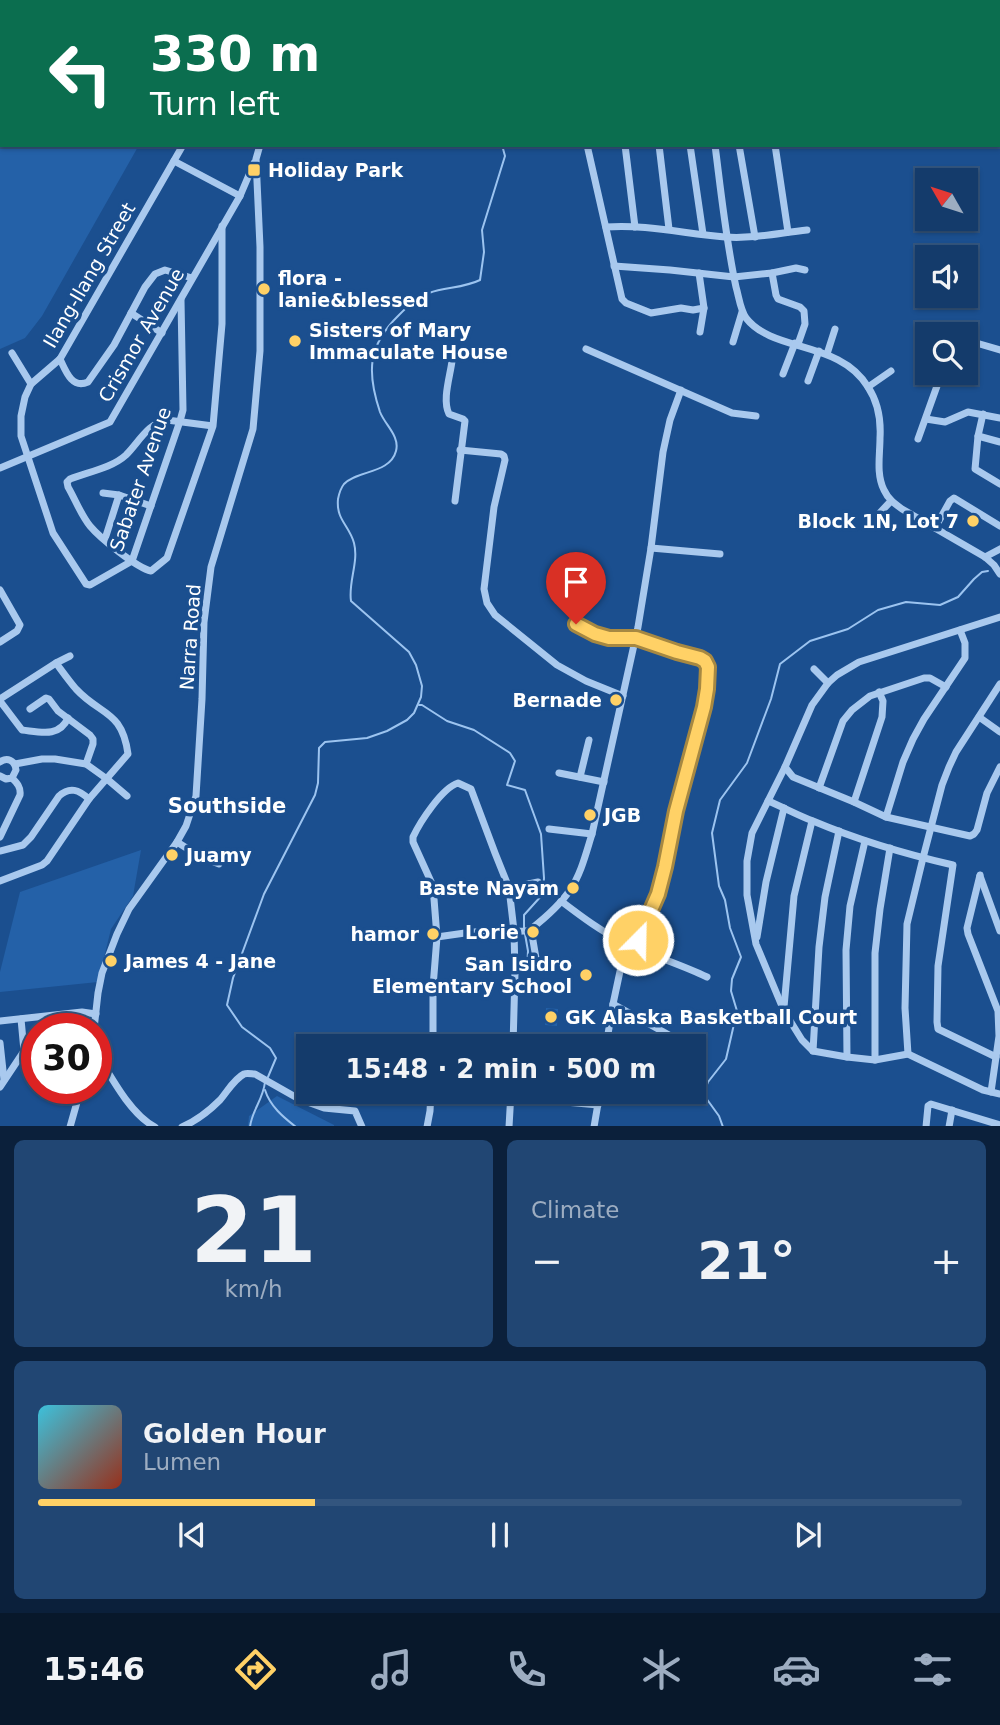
<!DOCTYPE html>
<html lang="en">
<head>
<meta charset="utf-8">
<style>
  :root { --surface:#143b6b; --page:#214673; --text:#f1f3f6; --muted:#9dadc1; --line:#33557e; --accent:#ffd166 }
  body { margin:0; font-family:"DejaVu Sans",sans-serif; background:var(--page); color:var(--text); height:100vh; display:flex; flex-direction:column; font-size:26px; white-space:nowrap }
  * { box-sizing:border-box; margin:0 }
  p { font-size:23px; color:var(--muted) }
  .icon { flex:none; width:38px; height:38px; fill:none; stroke:currentColor; stroke-width:2; stroke-linecap:round; stroke-linejoin:round }
  .map { position:relative; height:1126px; overflow:hidden }
  .drawer { display:flex; flex-direction:column; gap:14px; padding:14px; background:#0b203b; flex:1 }
  .drawer>* { flex:none }
  .hud { position:absolute; left:0px; top:0px; width:1001px; height:147px; box-shadow:0 2px 5px #0004,0 0 0 2px var(--line); background:#0b6e4f; color:#fff; overflow:hidden }
  .needle { width:46px; rotate:309deg }
  .tools { position:absolute; left:915px; top:168px; display:grid; gap:14px }
  .tools a { display:grid; place-items:center; width:63px; height:63px; border-radius:0px; background:var(--surface); box-shadow:0 2px 5px #0004,0 0 0 2px var(--line); font-size:35px }
  .speed { position:absolute; left:21px; top:1013px; display:flex; gap:14px; font-size:35px; font-weight:700; text-align:center }
  .speed>* { display:grid; place-content:center; width:91px; height:91px; border-radius:50%; background:var(--surface); box-shadow:0 2px 5px #0004,0 0 0 2px var(--line); line-height:1 }
  .speed .limit { border:10px solid #d22; background:#fff; color:#111 }
  .pin { position:absolute; display:grid; place-items:center; width:60px; height:60px; color:#fff; margin:-72px -30px; border-radius:50% 50% 50% 0; rotate:-45deg; box-shadow:0 0 7px #0007 }
  .pin .icon { rotate:45deg }
  .me { position:absolute; width:77px; margin:-38px; rotate:23deg; stroke-linejoin:round; filter:drop-shadow(0 0 5px #0008) }
  .turn { display:flex; align-items:center; gap:24px; height:147px; padding:0 35px; font-size:32px }
  .turn .icon { width:91px; height:91px; stroke-width:2.5 }
  .turn b { display:block; font-size:49px; line-height:60px }
  .big { font-size:52px; font-weight:700; line-height:1.1 }
  .drawer .tile { flex:1; display:flex; flex-direction:column; justify-content:center; gap:10px; min-width:0; padding:0 24px; border-radius:10px; background:var(--page) }
  .drawer .dial { align-items:center; gap:0 }
  .dial b { font-size:91px; line-height:1 }
  .song { display:flex; align-items:center; gap:21px }
  .cover { width:84px; height:84px; border-radius:10px; background:linear-gradient(135deg,hsl(190 70% 55%),hsl(10 70% 35%)) }
  .played { height:7px; border-radius:4px; background:linear-gradient(90deg,var(--accent) 30%,var(--line) 30%) }
  .keys { display:flex; justify-content:space-around; direction:ltr }
  .heat { display:flex; justify-content:space-between; align-items:center; font-size:38px; direction:ltr }
  .drawer .tiles { flex:1; display:grid; gap:14px; grid-template-columns:1fr 1fr }
  .tile:last-child { grid-column:span 2 }
  .trip { position:absolute; left:296px; top:1034px; width:410px; height:70px; border-radius:0px; background:var(--surface); box-shadow:0 2px 5px #0004,0 0 0 2px var(--line); font-weight:700; line-height:70px; text-align:center }
  .dock { display:flex; height:112px; justify-content:space-around; align-items:center; background:#08182b; color:var(--muted) }
  .dock .icon { width:49px; height:49px }
  .dock .selected { color:var(--accent) }
  .dock b { font-size:32px; color:var(--text) }
  .map>svg:first-child { display:block }
  .green { fill:#2461a8 }
  .lines { fill:none; stroke-linecap:round; stroke-linejoin:round }
  .stream { stroke:#9cc4f0; stroke-width:2 }
  .minor { stroke:#a9c9ee; stroke-width:7 }
  .route-casing { stroke:#a68842; stroke-width:18 }
  .route { stroke:#ffd166; stroke-width:12 }
  .poi-dot { fill:#ffd166; stroke:#1b4f8f; stroke-width:2.5 }
  .labels { text-anchor:middle; stroke-width:7; stroke-linejoin:round; paint-order:stroke }
  .poi-label { font-size:19px; font-weight:bold; fill:#fff; stroke:#1b4f8f; text-anchor:start }
  .street-label { font-size:19px; fill:#fff; stroke:#1b4f8f }
  .neighbourhood-label { font-size:21px; font-weight:bold; fill:#fff; stroke:#1b4f8f }
</style>
</head>
<body>
<div class="map">
<svg width="1000" height="1127" viewBox="0 0 1000 1127">
  <rect width="100%" height="100%" fill="#1b4f8f"/>
  <!-- green -->
  <g class="green">
    <path d="M 0,0 L 196,0 L 196,2 L 2,2 L 2,145 L 139,145 L 42,316 L 25,338 L 0,349 Z"/>
    <path d="M 141,850 L 133,896 L 111,929 L 98,982 L 0,992 L 0,972 L 20,892 Z"/>
    <path d="M 546,1008 L 558,1009 L 557,1026 L 545,1025 Z"/>
    <path d="M 277,1096 L 334,1125 L 334,1126 L 248,1126 L 249,1116 Z"/>
  </g>
  <g class="lines">
    <!-- stream -->
    <g class="stream">
      <path d="M 521,2 L 521,0"/>
      <path d="M 419,705 L 422,705 L 447,721 L 474,730 L 510,753 L 515,761 L 507,785 L 525,790 L 541,834 L 544,878 L 543,894 L 524,915 L 524,929"/>
      <path d="M 525,934 L 528,951 L 527,968"/>
      <path d="M 268,1077 L 276,1058 L 270,1048 L 242,1027 L 227,1005 L 233,978 L 264,894 L 315,795 L 318,783 L 319,748 L 325,742 L 367,738 L 387,731 L 407,720 L 414,713 L 421,697 L 422,686 L 416,665 L 409,652 L 351,601 C 348,582 359,562 354,543 C 349,525 336,520 338,499 C 339,494 340,489 344,484 C 357,470 390,474 396,451 C 400,436 385,425 380,412 C 367,373 367,346 399,315 C 408,306 416,298 429,293 C 445,287 464,288 480,280 L 484,252 L 482,230 L 505,156 L 502,145"/>
      <path d="M 265,1090 C 270,1106 283,1117 296,1127"/>
      <path d="M 250,1127 C 252,1110 263,1100 265,1082"/>
      <path d="M 723,1127 L 719,1116 L 706,1098 L 705,1090 L 708,1082 L 726,1059 L 737,1011 L 731,991 L 732,979 L 741,957 L 730,928 L 725,900 L 719,886 L 712,833 L 720,800 L 747,763 L 771,699 L 780,664 L 810,641 L 848,629 L 878,610 L 906,602 L 940,605 L 958,597 L 974,579 L 982,572 L 988,571"/>
    </g>
    <!-- minor -->
    <g class="minor">
      <path d="M 348,0 L 355,2"/>
      <path d="M 602,0 L 602,2"/>
      <path d="M 636,0 L 637,2"/>
      <path d="M 669,0 L 669,2"/>
      <path d="M 692,0 L 693,2"/>
      <path d="M 718,0 L 719,2"/>
      <path d="M 754,0 L 754,2"/>
      <path d="M 802,0 L 802,2"/>
      <path d="M 305,2 L 306,0"/>
      <path d="M 372,2 L 372,0"/>
      <path d="M 401,2 L 401,0"/>
      <path d="M 546,2 L 546,0"/>
      <path d="M 917,2 L 919,0"/>
      <path d="M 957,2 L 958,0"/>
      <path d="M 587,145 L 622,299 L 626,303 L 651,313 L 681,308 L 693,310 L 704,308"/>
      <path d="M 625,145 L 635,227"/>
      <path d="M 659,145 L 669,229"/>
      <path d="M 690,145 L 703,234"/>
      <path d="M 715,145 C 721,192 726,241 736,287 C 739,297 740,309 746,318 C 773,353 840,340 868,387 C 878,402 881,421 880,438 C 880,455 876,474 884,490 C 888,499 895,504 902,509 L 985,557 L 994,565 L 1000,574"/>
      <path d="M 739,145 L 755,237"/>
      <path d="M 775,145 L 788,232"/>
      <path d="M 174,161 L 240,196"/>
      <path d="M 606,227 C 646,224 686,234 725,237 C 753,239 779,233 807,230"/>
      <path d="M 614,266 L 670,270 L 734,277 L 772,273 L 796,268 L 805,270"/>
      <path d="M 699,273 L 704,308 L 700,332"/>
      <path d="M 772,273 L 776,295 L 778,299 L 800,307 L 804,311 L 805,324 L 798,344"/>
      <path d="M 181,300 L 183,410 L 180,421 L 132,561 L 90,585 L 86,584 L 53,533 L 21,436 L 21,416 L 25,397 L 31,384 L 60,359 L 183,145"/>
      <path d="M 131,313 L 162,333"/>
      <path d="M 966,340 L 1000,350"/>
      <path d="M 733,342 L 742,312"/>
      <path d="M 586,349 L 732,413 L 756,416"/>
      <path d="M 12,353 L 31,384"/>
      <path d="M 827,354 L 835,329"/>
      <path d="M 60,359 C 66,372 72,389 88,382 L 114,345 L 145,287 L 155,274 L 165,270 L 192,278"/>
      <path d="M 452,361 C 450,377 442,400 449,414 L 463,419 L 465,421 L 455,501"/>
      <path d="M 783,374 L 795,343"/>
      <path d="M 808,381 L 819,351"/>
      <path d="M 868,387 L 891,371"/>
      <path d="M 983,414 L 978,436 L 975,469 L 1000,484"/>
      <path d="M 926,419 L 945,422 L 968,412 L 1000,418"/>
      <path d="M 213,426 L 167,420 C 148,423 139,442 126,455 C 112,468 88,472 70,479 L 67,482 L 68,487 C 75,499 81,515 90,526 C 100,538 137,568 151,571 L 167,558 L 213,426 L 222,324 L 222,226"/>
      <path d="M 978,436 L 1000,442"/>
      <path d="M 918,439 L 937,386"/>
      <path d="M 460,450 L 501,454 L 504,456 L 505,460 L 494,507 L 484,589 L 487,603 L 495,615 L 557,665 L 586,681 L 623,696"/>
      <path d="M 0,468 L 110,422 L 240,196 L 254,163"/>
      <path d="M 103,493 L 119,495 L 151,506"/>
      <path d="M 874,519 L 891,501"/>
      <path d="M 935,528 L 950,501 L 954,498 L 1000,526"/>
      <path d="M 105,539 L 119,495"/>
      <path d="M 651,548 L 720,554"/>
      <path d="M 985,557 L 1000,549"/>
      <path d="M 0,590 L 20,625 L 17,631 L 0,642"/>
      <path d="M 1000,617 L 859,662 L 837,675 L 828,683 L 812,705 L 785,767 L 793,777 L 854,802 L 886,817 L 970,836 L 974,834 L 977,830 L 987,793 L 1000,767"/>
      <path d="M 576,624 L 595,634 L 609,638 L 636,638 L 677,652 L 700,658 L 705,661 L 708,667 L 707,689 L 704,707 L 676,812 L 670,845 L 658,894 L 641,934 L 622,962 L 613,1004 L 606,1046"/>
      <path d="M 814,669 L 828,683"/>
      <path d="M 0,699 L 56,663 L 70,656"/>
      <path d="M 0,701 L 22,730 C 40,732 59,738 68,718"/>
      <path d="M 30,709 L 46,698 L 49,699 L 58,711 L 90,735 L 93,739 L 93,744 L 86,764"/>
      <path d="M 979,717 L 1000,732"/>
      <path d="M 0,762 C 7,757 15,760 16,770 L 12,778 L 6,779 L 0,776"/>
      <path d="M 15,764 L 42,759 L 55,759 L 86,764 L 107,779 L 127,796"/>
      <path d="M 785,767 L 752,833 L 747,861 L 747,895 L 756,944 L 784,1011 L 802,1040 L 813,1051 L 847,1057 L 875,1060 L 908,1054 L 983,1090 L 1000,1094"/>
      <path d="M 559,773 L 604,782"/>
      <path d="M 580,777 L 589,740"/>
      <path d="M 819,788 L 843,721 L 852,710 L 870,696 L 924,678 L 930,678 L 946,687"/>
      <path d="M 768,801 C 783,807 797,815 813,821 C 858,840 905,854 953,865 L 938,966 L 937,1022 L 938,1029 L 996,1057"/>
      <path d="M 854,802 L 882,717 L 883,701 L 879,692"/>
      <path d="M 886,817 L 903,762 L 913,739 L 924,719 L 965,658 L 965,643 L 960,630"/>
      <path d="M 549,829 L 592,834"/>
      <path d="M 0,837 L 20,795 C 21,787 17,783 12,778"/>
      <path d="M 177,842 L 199,856 L 219,864"/>
      <path d="M 0,851 L 23,845 L 31,837 L 59,796 C 70,786 79,790 89,799"/>
      <path d="M 980,875 L 967,928 L 968,934 L 998,1011 L 999,1036 L 991,1092"/>
      <path d="M 980,876 L 1000,931"/>
      <path d="M 0,881 L 42,865 L 47,861 L 89,799 L 128,754 C 122,710 101,716 76,689 C 69,681 62,671 56,663"/>
      <path d="M 509,888 L 538,882"/>
      <path d="M 561,901 C 582,917 602,932 625,943 C 652,956 680,964 707,977"/>
      <path d="M 531,929 L 536,958"/>
      <path d="M 437,937 L 433,886 L 413,842 L 413,837 C 420,822 442,788 458,783 L 471,789 L 495,853 L 509,888 L 514,931 L 515,973 L 513,1046"/>
      <path d="M 757,937 L 766,882 L 784,808"/>
      <path d="M 613,1004 L 669,1035"/>
      <path d="M 784,1007 L 794,896 L 812,821"/>
      <path d="M 21,1019 L 24,1051"/>
      <path d="M 0,1021 L 82,1012 L 96,1014"/>
      <path d="M 94,1029 L 98,993 L 102,973 L 117,934 L 129,909 L 177,842 L 186,826 L 196,796 L 202,699 L 204,622 L 211,567 L 253,429 L 260,351 L 260,247 L 256,159 L 260,145"/>
      <path d="M 0,1043 L 4,1080"/>
      <path d="M 433,1046 L 433,987 L 437,937 L 472,932 L 526,931 L 531,929 C 545,918 560,905 570,890 C 581,874 586,853 592,834 L 638,627 L 651,548 L 663,452 L 670,420 L 681,390"/>
      <path d="M 813,1051 L 819,947 L 825,897 L 839,831"/>
      <path d="M 96,1052 C 110,1075 130,1114 155,1127"/>
      <path d="M 908,1054 L 905,1008 L 907,924 L 923,858 L 942,785 L 949,767 L 956,752 L 1000,684"/>
      <path d="M 847,1057 L 846,950 L 850,906 L 865,841"/>
      <path d="M 875,1060 L 875,953 L 880,909 L 890,848"/>
      <path d="M 0,1087 L 24,1051 L 37,1047"/>
      <path d="M 511,1097 L 598,1105"/>
      <path d="M 70,1127 L 81,1088"/>
      <path d="M 182,1127 C 196,1121 209,1111 220,1100 C 227,1092 234,1079 244,1074 C 247,1073 252,1074 255,1074 L 299,1099 L 324,1108 L 355,1111 L 362,1127"/>
      <path d="M 427,1127 L 430,1111 L 431,1092"/>
      <path d="M 509,1127 L 511,1092"/>
      <path d="M 594,1127 L 600,1092"/>
      <path d="M 926,1127 L 928,1106 L 931,1104 L 1000,1125"/>
      <path d="M 949,1127 L 952,1110"/>
    </g>
  </g>
  <g class="lines">
    <defs>
      <path id="route" d="M 576,624 L 595,634 L 609,638 L 636,638 L 677,652 L 700,658 L 705,661 L 708,667 L 707,689 L 704,707 L 676,811 L 665,867 L 658,894 L 638,940"/>
    </defs>
    <!-- route casing -->
    <use href="#route" class="route-casing"/>
    <!-- route -->
    <use href="#route" class="route"/>
  </g>
  <!-- markers -->
  <g class="poi-dot">
    <rect x="247" y="163" width="14" height="14" rx="3.5"/>
    <circle cx="264" cy="289" r="7"/>
    <circle cx="295" cy="341" r="7"/>
    <circle cx="973" cy="521" r="7"/>
    <circle cx="616" cy="700" r="7"/>
    <circle cx="590" cy="815" r="7"/>
    <circle cx="172" cy="855" r="7"/>
    <circle cx="573" cy="888" r="7"/>
    <circle cx="533" cy="932" r="7"/>
    <circle cx="433" cy="934" r="7"/>
    <circle cx="111" cy="961" r="7"/>
    <circle cx="586" cy="975" r="7"/>
    <circle cx="551" cy="1017" r="7"/>
  </g>
  <g class="labels">
    <!-- poi labels -->
    <g class="poi-label">
      <text x="268" y="177">Holiday Park</text>
      <text x="278" y="285">flora -<tspan x="278" dy="22">lanie&amp;blessed</tspan></text>
      <text x="309" y="337">Sisters of Mary<tspan x="309" dy="22">Immaculate House</tspan></text>
      <text x="959" y="528" text-anchor="end">Block 1N, Lot 7</text>
      <text x="602" y="707" text-anchor="end">Bernade</text>
      <text x="604" y="822">JGB</text>
      <text x="186" y="862">Juamy</text>
      <text x="559" y="895" text-anchor="end">Baste Nayam</text>
      <text x="519" y="939" text-anchor="end">Lorie</text>
      <text x="419" y="941" text-anchor="end">hamor</text>
      <text x="125" y="968">James 4 - Jane</text>
      <text x="572" y="971" text-anchor="end">San Isidro<tspan x="572" dy="22">Elementary School</tspan></text>
      <text x="565" y="1024">GK Alaska Basketball Court</text>
    </g>
    <!-- street labels -->
    <g class="street-label">
      <text transform="translate(89 275) rotate(-60)" y="7">Ilang-Ilang Street</text>
      <text transform="translate(141 335) rotate(-60)" y="7">Crismor Avenue</text>
      <text transform="translate(140 479) rotate(-71)" y="7">Sabater Avenue</text>
      <text transform="translate(190 637) rotate(-86)" y="7">Narra Road</text>
    </g>
    <!-- neighbourhood labels -->
    <g class="neighbourhood-label">
      <text x="227" y="813">Southside</text>
    </g>
  </g>
</svg>
<div class="tools">
<a><svg class="needle" viewBox="-14 -14 28 28"><path d="M0-13l5 13h-10z" fill="#e53935"/><path d="M0 13l5-13h-10z" fill="#9dadc1"/></svg></a>
<a><svg class="icon" aria-label="sound" viewBox="0 0 24 24"><path d="M4 9h4l5-4v14l-5-4H4zM17 9q2 3 0 6"/></svg></a>
<a><svg class="icon" aria-label="search" viewBox="0 0 24 24"><circle cx="10" cy="10" r="6"/><path d="M15 15l6 6"/></svg></a>
</div>
<div class="speed"><div class="limit">30</div></div>
<div class="pin" style="left:576px;top:624px;background:#d93025"><svg class="icon" aria-label="arrive" viewBox="0 0 24 24"><path d="M6 21V4h12l-3 4 3 4H6"/></svg></div>
<svg class="me" style="left:638px;top:940px" viewBox="-20 -20 40 40"><circle r="17" fill="#ffd166" stroke="#fff" stroke-width="3"/><path d="M0-11L8 9 0 5-8 9z" fill="#fff"/></svg>
<div class="trip">15:48 · 2 min · 500 m</div>
<div class="hud">
<div class="turn"><svg class="icon" aria-label="left" viewBox="0 0 24 24"><path d="M17 20v-9H6M10 6l-5 5 5 5"/></svg><div><b>330 m</b>Turn left</div></div>
</div>
</div>
<section class="drawer">
<div class="tiles">
<div class="tile dial"><b>21</b><p>km/h</p></div>
<div class="tile"><p>Climate</p>
<div class="heat"><a>−</a><b class="big">21°</b><a>+</a></div>
</div>
<div class="tile">
<div class="song"><i class="cover"></i><div><b>Golden Hour</b><p>Lumen</p></div></div>
<div class="played"></div>
<div class="keys"><svg class="icon" aria-label="previous" viewBox="0 0 24 24"><path d="M18 5L8 12l10 7zM5 5v14"/></svg><svg class="icon" aria-label="pause" viewBox="0 0 24 24"><path d="M8 5v14M16 5v14"/></svg><svg class="icon" aria-label="next" viewBox="0 0 24 24"><path d="M6 5l10 7-10 7zM19 5v14"/></svg></div>
</div>
</div>
</section>
<nav class="dock">
<b>15:46</b>
<svg class="icon selected" aria-label="directions" viewBox="0 0 24 24"><path d="M12 3l9 9-9 9-9-9zM9 14v-3h6M13 9l2 2-2 2"/></svg>
<svg class="icon" aria-label="music" viewBox="0 0 24 24"><path d="M9 18V5l10-2v13"/><circle cx="6" cy="18" r="3"/><circle cx="16" cy="16" r="3"/></svg>
<svg class="icon" aria-label="phone" viewBox="0 0 24 24"><path d="M5 4h4l2 5-3 2q2 4 5 5l2-3 5 2v4C11 20 4 13 5 4z"/></svg>
<svg class="icon" aria-label="climate" viewBox="0 0 24 24"><path d="M12 3v18M4 7l16 10M4 17L20 7"/></svg>
<svg class="icon" aria-label="car" viewBox="0 0 24 24"><path d="M5 17H2v-5l4-1 3-4h7l3 4 3 1v5h-3M9 17h6M6 11h13"/><circle cx="7" cy="17" r="2"/><circle cx="17" cy="17" r="2"/></svg>
<svg class="icon" aria-label="filters" viewBox="0 0 24 24"><path d="M4 7h16M4 17h16"/><circle cx="9" cy="7" r="2"/><circle cx="15" cy="17" r="2"/></svg>
</nav>
</body>
</html>
